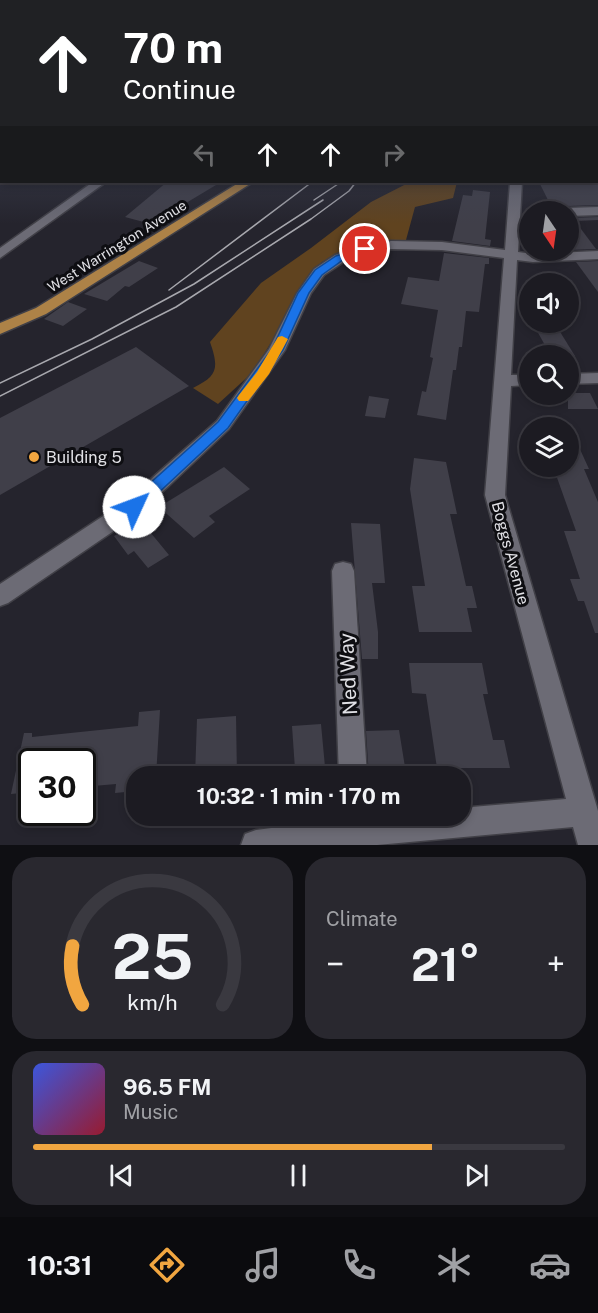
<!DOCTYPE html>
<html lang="en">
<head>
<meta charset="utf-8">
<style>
  :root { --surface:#1c1b22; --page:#29282f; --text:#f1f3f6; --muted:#a0a1a5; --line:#3a3940; --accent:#f1a640 }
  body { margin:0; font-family:"Public Sans",sans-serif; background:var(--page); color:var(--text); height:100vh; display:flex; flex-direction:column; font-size:22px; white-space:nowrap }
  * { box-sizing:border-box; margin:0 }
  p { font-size:20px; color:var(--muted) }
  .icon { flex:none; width:33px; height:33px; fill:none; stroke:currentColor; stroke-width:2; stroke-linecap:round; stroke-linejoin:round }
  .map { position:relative; height:845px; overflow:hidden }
  .details { display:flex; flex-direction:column; gap:12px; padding:12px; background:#0f0f13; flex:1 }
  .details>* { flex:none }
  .hud { position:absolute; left:0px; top:0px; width:598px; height:183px; box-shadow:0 3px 9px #0003,0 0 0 2px var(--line); background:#202124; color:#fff; overflow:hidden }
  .needle { width:39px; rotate:167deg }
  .buttons { position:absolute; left:519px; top:201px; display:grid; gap:12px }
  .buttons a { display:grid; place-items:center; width:60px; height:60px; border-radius:50%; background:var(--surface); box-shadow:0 3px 9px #0003,0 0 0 2px var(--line); font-size:30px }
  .speed { position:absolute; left:18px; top:748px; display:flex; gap:12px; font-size:30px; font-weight:700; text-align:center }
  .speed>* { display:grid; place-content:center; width:78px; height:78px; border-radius:50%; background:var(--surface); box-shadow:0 3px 9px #0003,0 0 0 2px var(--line); line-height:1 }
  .speed .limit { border:3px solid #111; border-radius:9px; background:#fff; color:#111 }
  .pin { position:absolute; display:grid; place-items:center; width:51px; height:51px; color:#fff; margin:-26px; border:3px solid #fff; border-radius:50%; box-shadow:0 2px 6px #0007 }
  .me { position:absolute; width:66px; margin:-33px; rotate:47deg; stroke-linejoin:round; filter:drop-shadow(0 0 4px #0008) }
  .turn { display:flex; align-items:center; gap:21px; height:126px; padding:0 24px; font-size:27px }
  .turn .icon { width:78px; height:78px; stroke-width:2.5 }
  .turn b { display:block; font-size:42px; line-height:51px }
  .lanes { display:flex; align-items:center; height:57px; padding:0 24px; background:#0003; justify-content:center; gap:30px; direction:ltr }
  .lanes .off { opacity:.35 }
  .big { font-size:45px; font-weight:700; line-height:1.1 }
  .details .widget { flex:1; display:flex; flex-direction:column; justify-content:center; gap:9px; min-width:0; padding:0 21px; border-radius:24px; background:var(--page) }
  .details .dial { align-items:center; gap:0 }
  .dial svg { height:156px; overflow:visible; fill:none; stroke:var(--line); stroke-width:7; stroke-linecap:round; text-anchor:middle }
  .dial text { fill:var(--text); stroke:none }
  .song { display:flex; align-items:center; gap:18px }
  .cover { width:72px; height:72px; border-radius:9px; background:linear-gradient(135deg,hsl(230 70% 55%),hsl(350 70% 35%)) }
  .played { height:6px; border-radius:3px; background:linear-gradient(90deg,var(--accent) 75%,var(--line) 75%) }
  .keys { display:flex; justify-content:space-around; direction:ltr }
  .heat { display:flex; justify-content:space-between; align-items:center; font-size:33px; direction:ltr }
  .details .tiles { flex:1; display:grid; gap:12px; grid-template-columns:1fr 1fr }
  .widget:last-child { grid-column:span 2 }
  .trip { position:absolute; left:126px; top:766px; width:345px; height:60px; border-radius:24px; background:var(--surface); box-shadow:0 3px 9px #0003,0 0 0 2px var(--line); font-weight:700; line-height:60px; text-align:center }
  .menu { display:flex; height:96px; justify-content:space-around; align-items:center; background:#0b0b0e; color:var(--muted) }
  .menu .icon { width:42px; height:42px }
  .menu .current { color:var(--accent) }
  .menu b { font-size:27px; color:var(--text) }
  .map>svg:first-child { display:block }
  .green { fill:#60431f }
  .building { fill:#403f49 }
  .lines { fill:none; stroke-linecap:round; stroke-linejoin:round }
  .minor-casing { stroke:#414047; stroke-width:3 }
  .major-casing { stroke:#414047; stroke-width:3 }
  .minor { fill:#6c6b75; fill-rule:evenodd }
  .major { fill:#ad8247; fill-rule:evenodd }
  .tram { stroke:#a8a8ae; stroke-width:1.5 }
  .route { fill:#1a73e8; stroke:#114b97; stroke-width:1.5 }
  .slow { fill:#f59e0b }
  .poi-dot { fill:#f1a640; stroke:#0e0e12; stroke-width:2 }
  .labels { text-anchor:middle; stroke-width:6; stroke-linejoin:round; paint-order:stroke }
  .far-street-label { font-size:14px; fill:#e1e1e6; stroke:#0e0e12 }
  .poi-label { font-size:16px; fill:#e1e1e6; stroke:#0e0e12; text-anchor:start }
  .street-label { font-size:16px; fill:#e1e1e6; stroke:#0e0e12 }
  .near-street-label { font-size:20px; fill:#e1e1e6; stroke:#0e0e12 }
</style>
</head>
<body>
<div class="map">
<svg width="598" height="845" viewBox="0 0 598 845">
  <rect width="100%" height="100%" fill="#25242d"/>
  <!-- green -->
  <path class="green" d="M 410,182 L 457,182 L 453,198 L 415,207 L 406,240 L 350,249 L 322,262 L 309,275 L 297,293 L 283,323 L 253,372 L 218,404 L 193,388 C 218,376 219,368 210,342 L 261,283 L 311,248 L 371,202 Z"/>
  <!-- building -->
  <g class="building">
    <path d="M 598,181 L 598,205 L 568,206 L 564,208 L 552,208 L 539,182 Z"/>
    <path d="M 167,182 L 221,182 L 151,224 L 125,217 Z"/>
    <path d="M 473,190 L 490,192 L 485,239 L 491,240 L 490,246 L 452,241 L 463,195 L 472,196 Z"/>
    <path d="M 598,217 L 598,220 L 575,221 L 596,249 L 568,250 L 568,218 Z"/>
    <path d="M 444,253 L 489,258 L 489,264 L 485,264 L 479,312 L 466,311 L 462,347 L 459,347 L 456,370 L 453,370 L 446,420 L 417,415 L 422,391 L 426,392 L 433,358 L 430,357 L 438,310 L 401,304 L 408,277 L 439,281 Z"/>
    <path d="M 139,261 L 158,268 L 129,287 L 125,286 L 107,301 L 84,294 Z"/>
    <path d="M 598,261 L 598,292 L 576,262 Z"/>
    <path d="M 68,302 L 87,309 L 63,326 L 44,319 Z"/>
    <path d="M 532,322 L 554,322 L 575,356 L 551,356 Z"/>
    <path d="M 136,347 L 189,386 L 0,495 L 0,418 Z"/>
    <path d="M 568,393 L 590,393 L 598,409 L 568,409 Z"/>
    <path d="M 369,396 L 389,399 L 385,418 L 365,416 Z"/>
    <path d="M 568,423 L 589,469 L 584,469 L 598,502 L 598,633 L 595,633 L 584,601 L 578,601 L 570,579 L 580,579 L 564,531 L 576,531 L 555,472 L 560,472 L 557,466 L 568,466 Z"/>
    <path d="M 414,458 L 446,462 L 457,514 L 450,514 L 466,586 L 472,586 L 477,608 L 467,608 L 472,632 L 419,632 L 412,586 L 425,586 L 410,489 Z"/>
    <path d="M 224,467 L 250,489 L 209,516 L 215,522 L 194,538 L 159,507 Z"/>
    <path d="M 141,521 L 169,555 L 148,568 L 134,551 L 128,555 L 114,536 Z"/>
    <path d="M 351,523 L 380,524 L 385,583 L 372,583 L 378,632 L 378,659 L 362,659 Z"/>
    <path d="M 409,663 L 482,663 L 488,694 L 483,694 L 493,740 L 504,740 L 510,768 L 437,768 L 426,694 L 412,693 Z"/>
    <path d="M 160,710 L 156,777 L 136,777 L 136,791 L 115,793 L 116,784 L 82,787 L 82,762 L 32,762 L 32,792 L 11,794 L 24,733 L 32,733 L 32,737 L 138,726 L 139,712 Z"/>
    <path d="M 236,716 L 237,777 L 195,777 L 197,719 Z"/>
    <path d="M 321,724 L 325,767 L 295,769 L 292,726 Z"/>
    <path d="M 399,730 L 405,767 L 391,768 L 391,777 L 369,777 L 366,731 Z"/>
  </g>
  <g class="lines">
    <defs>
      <g id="minor">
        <rect x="597" y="139" width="1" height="8"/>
        <path d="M 0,157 L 2,157 L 0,164 Z"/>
        <path d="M 93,182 L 106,182 L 0,258 L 0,248 Z"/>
        <path d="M 510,182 L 522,182 L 518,252 L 533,254 L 598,251 L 598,259 L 533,262 L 517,260 L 511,375 L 530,375 L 530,385 L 511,386 L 505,495 L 598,811 L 598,845 L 578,845 L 573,827 L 377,845 L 241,845 L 245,834 L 256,830 L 341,819 L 340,816 L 460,816 L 460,808 L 566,799 L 485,495 L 504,258 L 442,250 L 391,249 L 368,253 L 345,261 L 324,275 L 311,293 L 285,350 L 229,429 L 140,513 L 8,603 L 0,606 L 0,584 L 126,501 L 217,421 L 269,349 L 297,293 L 314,269 L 335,255 L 360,246 L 391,241 L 442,242 L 505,250 Z"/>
        <path d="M 598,207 L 598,215 L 568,216 L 568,212 L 562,212 L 568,208 Z"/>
        <path d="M 598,373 L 598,383 L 568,384 L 568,374 Z"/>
        <path d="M 343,562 L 351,564 L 354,571 L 367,777 L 339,777 L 332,571 L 335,564 Z"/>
      </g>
      <path id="major" d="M 240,182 L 253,182 L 46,314 L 0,334 L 0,323 L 36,308 Z"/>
    </defs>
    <!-- minor casing -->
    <use href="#minor" class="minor-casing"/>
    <!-- major casing -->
    <use href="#major" class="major-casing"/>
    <!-- minor -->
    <use href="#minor" class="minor"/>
    <!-- major -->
    <use href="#major" class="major"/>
    <!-- tram -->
    <g class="tram">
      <path d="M 314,200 L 341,182"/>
      <path d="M 169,290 L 312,182"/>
      <path d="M 0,383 L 92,339 L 194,284 L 323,200"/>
      <path d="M 0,396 L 176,307 L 311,219 L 349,191 L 356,182"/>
    </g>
  </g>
  <!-- sky -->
  <linearGradient id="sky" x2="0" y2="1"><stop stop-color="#141419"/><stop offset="0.47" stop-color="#404557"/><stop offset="1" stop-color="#404557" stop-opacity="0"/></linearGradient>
  <rect width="598" height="224" fill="url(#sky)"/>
  <!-- route -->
  <path class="route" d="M 365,246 L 369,247 L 369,252 L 343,260 L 322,275 L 309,293 L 283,350 L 228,428 L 139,511 L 128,511 L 126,507 L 128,503 L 218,422 L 272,349 L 298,293 L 315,270 L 336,256 Z"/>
  <!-- slow -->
  <path class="slow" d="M 282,336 L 288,339 L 269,374 L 248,401 L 239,401 L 237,398 L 239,395 L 257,372 L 278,337 Z"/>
  <!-- markers -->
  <circle class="poi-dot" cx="34" cy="457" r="6"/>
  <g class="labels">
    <!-- far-street labels -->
    <g class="far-street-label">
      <text transform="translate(117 246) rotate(-32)" y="5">West Warrington Avenue</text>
    </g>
    <!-- poi labels -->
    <g class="poi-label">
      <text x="46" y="463">Building 5</text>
    </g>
    <!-- street labels -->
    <g class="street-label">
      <text transform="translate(511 553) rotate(75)" y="6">Boggs Avenue</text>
    </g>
    <!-- near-street labels -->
    <g class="near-street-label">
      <text transform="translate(348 674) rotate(-93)" y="7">Ned Way</text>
    </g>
  </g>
</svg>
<div class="buttons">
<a><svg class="needle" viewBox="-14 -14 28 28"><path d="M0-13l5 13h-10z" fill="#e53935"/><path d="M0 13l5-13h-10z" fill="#a0a1a5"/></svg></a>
<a><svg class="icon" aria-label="sound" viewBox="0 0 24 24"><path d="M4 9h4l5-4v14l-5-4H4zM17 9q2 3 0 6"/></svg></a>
<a><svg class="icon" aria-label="search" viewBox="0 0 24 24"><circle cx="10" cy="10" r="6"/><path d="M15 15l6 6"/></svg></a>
<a><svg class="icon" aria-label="layers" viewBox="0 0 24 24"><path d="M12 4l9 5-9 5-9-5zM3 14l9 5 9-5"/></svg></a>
</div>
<div class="speed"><div class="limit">30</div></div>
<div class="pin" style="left:365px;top:249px;background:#d93025"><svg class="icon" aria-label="arrive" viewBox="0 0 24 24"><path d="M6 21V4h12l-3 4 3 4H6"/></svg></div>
<svg class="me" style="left:134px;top:507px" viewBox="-20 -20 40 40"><circle r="19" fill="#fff"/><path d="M0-13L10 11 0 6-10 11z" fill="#1a73e8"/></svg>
<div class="trip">10:32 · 1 min · 170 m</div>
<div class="hud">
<div class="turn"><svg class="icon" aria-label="ahead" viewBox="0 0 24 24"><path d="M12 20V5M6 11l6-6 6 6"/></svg><div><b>70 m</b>Continue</div></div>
<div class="lanes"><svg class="icon off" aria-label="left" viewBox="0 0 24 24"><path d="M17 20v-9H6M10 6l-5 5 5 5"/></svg><svg class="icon" aria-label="ahead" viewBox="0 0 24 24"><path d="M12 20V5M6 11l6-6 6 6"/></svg><svg class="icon" aria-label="ahead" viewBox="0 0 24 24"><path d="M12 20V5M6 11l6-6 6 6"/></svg><svg class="icon off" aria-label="right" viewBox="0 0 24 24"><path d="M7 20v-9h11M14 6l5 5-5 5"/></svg></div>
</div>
</div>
<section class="details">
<div class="tiles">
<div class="widget dial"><svg viewBox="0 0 100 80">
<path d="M14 69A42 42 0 1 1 86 69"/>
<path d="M14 69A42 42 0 0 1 9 39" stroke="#f1a640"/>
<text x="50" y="56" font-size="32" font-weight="700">25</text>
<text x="50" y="72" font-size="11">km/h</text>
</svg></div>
<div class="widget"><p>Climate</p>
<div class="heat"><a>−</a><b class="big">21°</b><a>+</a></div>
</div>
<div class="widget">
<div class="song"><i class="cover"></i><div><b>96.5 FM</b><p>Music</p></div></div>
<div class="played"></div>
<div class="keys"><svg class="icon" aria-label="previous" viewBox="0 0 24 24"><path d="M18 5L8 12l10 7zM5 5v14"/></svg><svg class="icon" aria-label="pause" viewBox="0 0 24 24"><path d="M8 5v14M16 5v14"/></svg><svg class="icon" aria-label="next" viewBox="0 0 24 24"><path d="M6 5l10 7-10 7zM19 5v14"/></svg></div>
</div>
</div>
</section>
<nav class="menu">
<b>10:31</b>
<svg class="icon current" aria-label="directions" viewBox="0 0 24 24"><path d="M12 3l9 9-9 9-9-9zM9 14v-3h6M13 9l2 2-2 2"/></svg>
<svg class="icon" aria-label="music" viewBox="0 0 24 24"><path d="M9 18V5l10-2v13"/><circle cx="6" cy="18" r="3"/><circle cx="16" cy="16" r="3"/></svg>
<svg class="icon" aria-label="phone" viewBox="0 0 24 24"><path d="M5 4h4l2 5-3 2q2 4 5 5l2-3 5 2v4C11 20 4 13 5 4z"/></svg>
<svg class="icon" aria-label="climate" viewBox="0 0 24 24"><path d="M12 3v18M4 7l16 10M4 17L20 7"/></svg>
<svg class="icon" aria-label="car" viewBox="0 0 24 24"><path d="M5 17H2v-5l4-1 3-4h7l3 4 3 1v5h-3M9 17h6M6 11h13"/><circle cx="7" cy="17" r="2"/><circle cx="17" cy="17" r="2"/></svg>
</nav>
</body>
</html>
